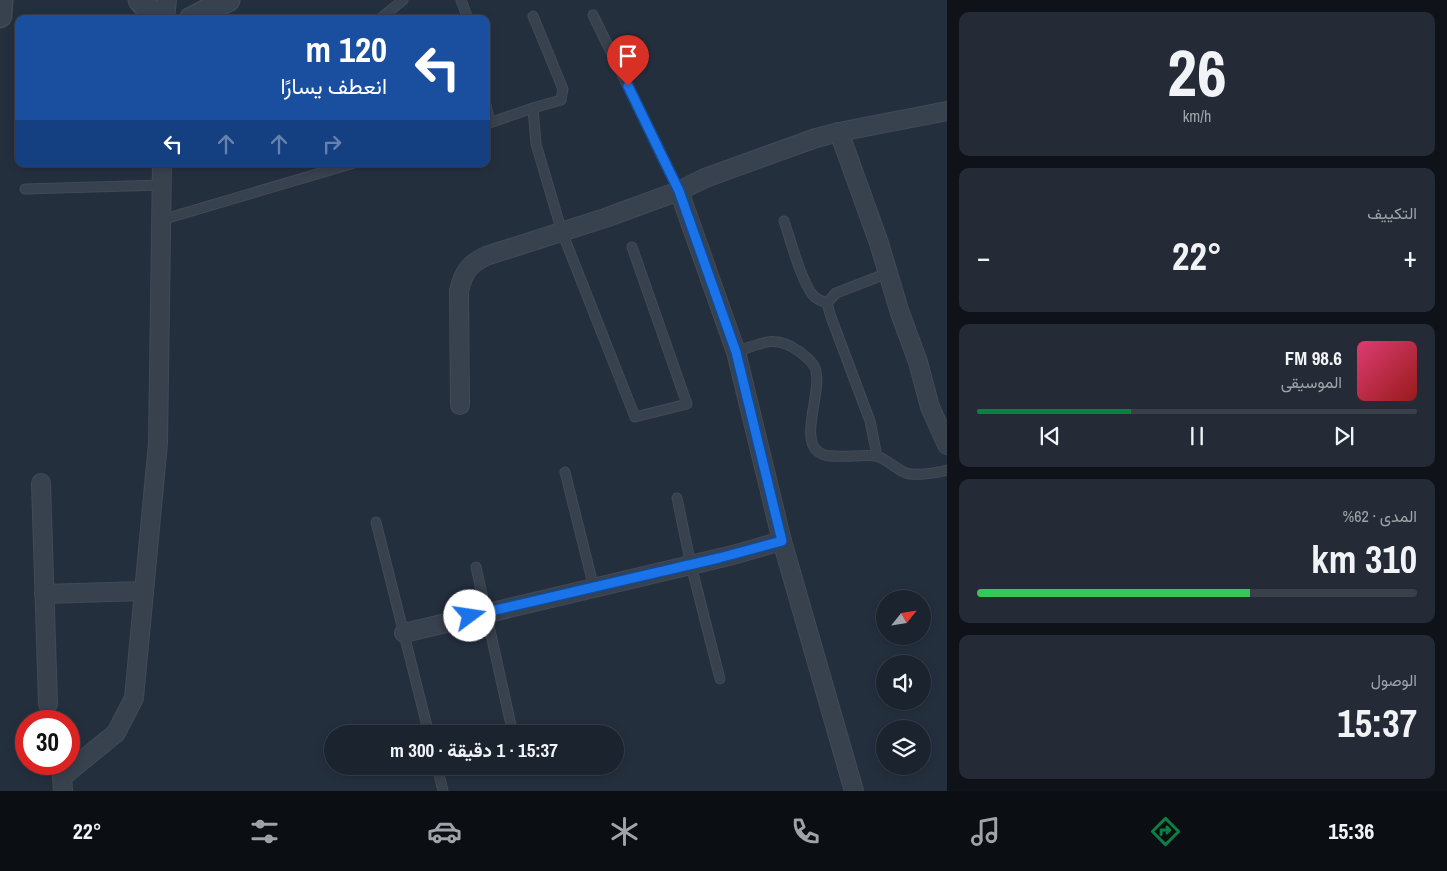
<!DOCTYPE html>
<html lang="ar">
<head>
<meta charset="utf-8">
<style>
  :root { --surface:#1b232e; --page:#242b36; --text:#f1f3f6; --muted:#a0a4aa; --line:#39404a; --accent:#0b8043 }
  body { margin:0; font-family:"Archivo Narrow",Vazirmatn,sans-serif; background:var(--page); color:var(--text); direction:rtl; height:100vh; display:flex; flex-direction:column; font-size:19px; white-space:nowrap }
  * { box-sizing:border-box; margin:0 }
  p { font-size:16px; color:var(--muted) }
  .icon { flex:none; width:28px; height:28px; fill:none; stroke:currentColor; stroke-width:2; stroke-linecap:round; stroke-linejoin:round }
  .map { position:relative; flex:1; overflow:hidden; direction:ltr }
  .sheet { display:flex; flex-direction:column; gap:12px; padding:12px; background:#0f1319; width:500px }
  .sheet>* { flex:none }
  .top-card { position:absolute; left:15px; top:15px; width:475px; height:152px; border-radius:10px; box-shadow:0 2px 8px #0003,0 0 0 1px var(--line); direction:rtl; background:#1a4fa0; color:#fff; overflow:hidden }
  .needle { width:32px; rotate:60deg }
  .tools { position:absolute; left:876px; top:590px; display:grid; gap:10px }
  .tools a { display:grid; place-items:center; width:55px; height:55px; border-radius:50%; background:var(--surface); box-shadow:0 2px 8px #0003,0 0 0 1px var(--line); font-size:25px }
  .speed { position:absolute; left:15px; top:710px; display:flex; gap:10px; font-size:25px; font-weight:700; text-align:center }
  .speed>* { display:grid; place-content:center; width:65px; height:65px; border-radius:50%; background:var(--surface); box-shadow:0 2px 8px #0003,0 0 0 1px var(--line); line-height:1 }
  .speed .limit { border:8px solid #d22; background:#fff; color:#111 }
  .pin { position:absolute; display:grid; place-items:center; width:42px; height:42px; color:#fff; margin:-51px -21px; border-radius:50% 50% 50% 0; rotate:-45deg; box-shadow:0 0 5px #0007 }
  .pin .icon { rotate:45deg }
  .me { position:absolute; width:55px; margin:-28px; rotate:76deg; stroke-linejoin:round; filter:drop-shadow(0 0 4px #0008) }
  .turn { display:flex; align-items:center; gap:18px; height:105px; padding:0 20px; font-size:22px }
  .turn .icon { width:65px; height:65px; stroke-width:2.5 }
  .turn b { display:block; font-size:35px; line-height:42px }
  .lanes { display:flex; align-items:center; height:48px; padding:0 20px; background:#0003; justify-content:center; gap:25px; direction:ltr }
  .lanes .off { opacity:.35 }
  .big { font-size:38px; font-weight:700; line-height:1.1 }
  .sheet .widget { flex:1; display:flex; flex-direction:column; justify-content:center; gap:8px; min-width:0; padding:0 18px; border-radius:10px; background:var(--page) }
  .sheet .dial { align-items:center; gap:0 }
  .dial b { font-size:65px; line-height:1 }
  .song { display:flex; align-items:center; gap:15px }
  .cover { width:60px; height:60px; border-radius:8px; background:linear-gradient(135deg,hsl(340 70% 55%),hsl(0 70% 35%)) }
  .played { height:5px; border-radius:2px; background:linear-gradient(90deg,var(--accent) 35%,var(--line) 35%) }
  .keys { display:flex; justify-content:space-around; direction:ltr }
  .heat { display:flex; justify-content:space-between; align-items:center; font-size:28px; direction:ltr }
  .charge { height:8px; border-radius:4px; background:linear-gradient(90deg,#34c759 62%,var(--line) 0) }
  .trip { position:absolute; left:324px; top:725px; width:300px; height:50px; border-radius:25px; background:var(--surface); box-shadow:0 2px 8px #0003,0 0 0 1px var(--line); font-weight:700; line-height:50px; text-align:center; direction:rtl }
  .dock { display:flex; height:80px; justify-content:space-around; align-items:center; background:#0b0e12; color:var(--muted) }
  .dock .icon { width:35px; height:35px }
  .dock .on { color:var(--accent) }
  .dock b { font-size:22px; color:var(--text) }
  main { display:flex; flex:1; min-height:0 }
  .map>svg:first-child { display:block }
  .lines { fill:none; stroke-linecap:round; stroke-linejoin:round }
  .service-casing { stroke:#414a57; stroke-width:11 }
  .minor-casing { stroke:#414a57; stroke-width:20 }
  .tertiary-casing { stroke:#414a57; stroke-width:25 }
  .service { stroke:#38414e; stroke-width:9 }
  .minor { stroke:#38414e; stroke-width:18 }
  .tertiary { stroke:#38414e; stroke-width:22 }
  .route-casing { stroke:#114b97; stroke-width:12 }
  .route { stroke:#1a73e8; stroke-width:9 }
</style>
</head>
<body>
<main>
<section class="sheet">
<div class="widget dial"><b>26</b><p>km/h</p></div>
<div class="widget"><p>التكييف</p>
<div class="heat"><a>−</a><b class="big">22°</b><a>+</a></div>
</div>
<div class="widget">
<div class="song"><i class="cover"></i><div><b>98.6 FM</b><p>الموسيقى</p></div></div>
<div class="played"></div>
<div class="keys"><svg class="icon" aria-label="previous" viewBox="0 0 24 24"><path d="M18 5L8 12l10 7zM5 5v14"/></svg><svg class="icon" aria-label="pause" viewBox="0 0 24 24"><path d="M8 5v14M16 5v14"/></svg><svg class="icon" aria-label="next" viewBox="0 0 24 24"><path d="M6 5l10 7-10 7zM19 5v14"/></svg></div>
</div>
<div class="widget"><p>المدى · 62%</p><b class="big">310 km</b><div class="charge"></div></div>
<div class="widget"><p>الوصول</p><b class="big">15:37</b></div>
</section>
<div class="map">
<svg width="947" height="791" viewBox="0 0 947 791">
  <rect width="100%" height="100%" fill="#242f3e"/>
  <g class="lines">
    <defs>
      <g id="service">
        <path d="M 461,0 L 468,19"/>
        <path d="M 593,15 L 679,191"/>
        <path d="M 533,16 L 563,89 L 561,100 L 533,108 L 536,144 L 562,232 L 635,417 L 687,404 L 632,247"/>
        <path d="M 380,19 L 403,0"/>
        <path d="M 486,105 L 490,123"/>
        <path d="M 486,124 L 533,108"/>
        <path d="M 25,189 L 162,185"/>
        <path d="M 161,220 L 351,164"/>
        <path d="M 784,221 C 791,241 801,281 813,295 C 817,300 822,301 827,303"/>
        <path d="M 736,352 C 762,343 775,334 800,352 C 804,355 813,362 815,368 C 824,390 796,443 822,454 C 832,459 863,454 876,456 C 886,458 895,469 906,473 C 915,476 937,473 947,470"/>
        <path d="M 877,456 L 870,421 L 831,317 L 827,303 L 836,293 L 888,273"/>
        <path d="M 565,472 L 594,588"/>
        <path d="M 677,498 L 691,565 L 720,679"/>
        <path d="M 376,522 L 429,734"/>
        <path d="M 476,567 L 513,734"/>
        <path d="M 437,766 L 443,791"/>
      </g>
      <g id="minor">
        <path d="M 165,19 L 167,0"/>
        <path d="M 839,132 L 879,243 L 900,313 L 918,362 L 930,407 L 947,445"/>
        <path d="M 679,191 L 736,352 L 782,541 L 854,791"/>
        <path d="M 460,405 L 459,291 C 463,273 469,264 486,256 L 605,218 L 679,191 L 705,178 L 816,138 L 839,132 L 947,111"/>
        <path d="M 41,483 L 48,704"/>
        <path d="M 44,594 L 144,591"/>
        <path d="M 404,633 L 733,555 L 782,541"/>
        <path d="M 63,791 L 62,777 L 116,733 L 134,698 L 158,443 L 162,164"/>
      </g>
      <g id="tertiary">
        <path d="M 140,0 C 147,9 153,14 164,19"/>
        <path d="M 0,16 L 1,0"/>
        <path d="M 191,19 L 228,0"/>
      </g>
    </defs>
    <!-- service casing -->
    <use href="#service" class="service-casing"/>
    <!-- minor casing -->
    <use href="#minor" class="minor-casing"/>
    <!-- tertiary casing -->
    <use href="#tertiary" class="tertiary-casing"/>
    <!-- service -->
    <use href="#service" class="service"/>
    <!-- minor -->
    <use href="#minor" class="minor"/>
    <!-- tertiary -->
    <use href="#tertiary" class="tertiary"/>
  </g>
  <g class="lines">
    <defs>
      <path id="route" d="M 470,616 L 719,558 L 782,541 L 736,352 L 679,191 L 628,86"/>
    </defs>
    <!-- route casing -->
    <use href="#route" class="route-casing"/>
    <!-- route -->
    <use href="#route" class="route"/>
  </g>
</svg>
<div class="tools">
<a><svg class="needle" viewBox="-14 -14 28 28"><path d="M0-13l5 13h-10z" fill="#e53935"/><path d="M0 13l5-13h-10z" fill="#a0a4aa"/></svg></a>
<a><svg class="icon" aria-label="sound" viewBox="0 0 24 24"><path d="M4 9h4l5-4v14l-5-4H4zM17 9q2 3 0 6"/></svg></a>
<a><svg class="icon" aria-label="layers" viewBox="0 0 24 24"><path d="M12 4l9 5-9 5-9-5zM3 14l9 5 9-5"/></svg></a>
</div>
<div class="speed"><div class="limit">30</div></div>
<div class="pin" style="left:628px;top:86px;background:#d93025"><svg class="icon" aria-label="arrive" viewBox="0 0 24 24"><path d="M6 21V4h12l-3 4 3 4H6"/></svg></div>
<svg class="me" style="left:470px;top:616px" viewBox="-20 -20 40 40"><circle r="19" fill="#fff"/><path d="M0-13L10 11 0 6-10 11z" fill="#1a73e8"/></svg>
<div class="trip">15:37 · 1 دقيقة · 300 m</div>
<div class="top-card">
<div class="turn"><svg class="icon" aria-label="left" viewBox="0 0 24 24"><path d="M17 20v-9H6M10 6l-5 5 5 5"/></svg><div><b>120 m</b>انعطف يسارًا</div></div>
<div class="lanes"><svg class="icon" aria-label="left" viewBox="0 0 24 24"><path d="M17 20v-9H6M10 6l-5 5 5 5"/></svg><svg class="icon off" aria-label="ahead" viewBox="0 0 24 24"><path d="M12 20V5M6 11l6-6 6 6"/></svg><svg class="icon off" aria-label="ahead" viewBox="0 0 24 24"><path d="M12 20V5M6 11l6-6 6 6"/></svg><svg class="icon off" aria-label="right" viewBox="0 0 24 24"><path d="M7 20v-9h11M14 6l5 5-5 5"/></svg></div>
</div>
</div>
</main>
<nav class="dock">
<b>15:36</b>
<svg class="icon on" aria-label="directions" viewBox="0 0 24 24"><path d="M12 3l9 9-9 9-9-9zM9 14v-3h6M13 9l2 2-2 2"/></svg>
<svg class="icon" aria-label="music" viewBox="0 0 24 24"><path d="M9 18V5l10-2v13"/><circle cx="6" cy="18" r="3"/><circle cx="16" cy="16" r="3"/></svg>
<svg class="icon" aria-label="phone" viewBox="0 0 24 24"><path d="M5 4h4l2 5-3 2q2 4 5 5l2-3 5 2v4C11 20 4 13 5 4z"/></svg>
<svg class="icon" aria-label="climate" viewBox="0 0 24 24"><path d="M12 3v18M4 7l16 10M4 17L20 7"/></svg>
<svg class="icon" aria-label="car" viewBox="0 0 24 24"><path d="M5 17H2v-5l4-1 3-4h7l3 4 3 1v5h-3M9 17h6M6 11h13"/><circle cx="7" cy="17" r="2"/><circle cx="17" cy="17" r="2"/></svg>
<svg class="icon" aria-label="filters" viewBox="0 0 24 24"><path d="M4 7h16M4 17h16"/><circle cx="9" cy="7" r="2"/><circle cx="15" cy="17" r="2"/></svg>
<b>22°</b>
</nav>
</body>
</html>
